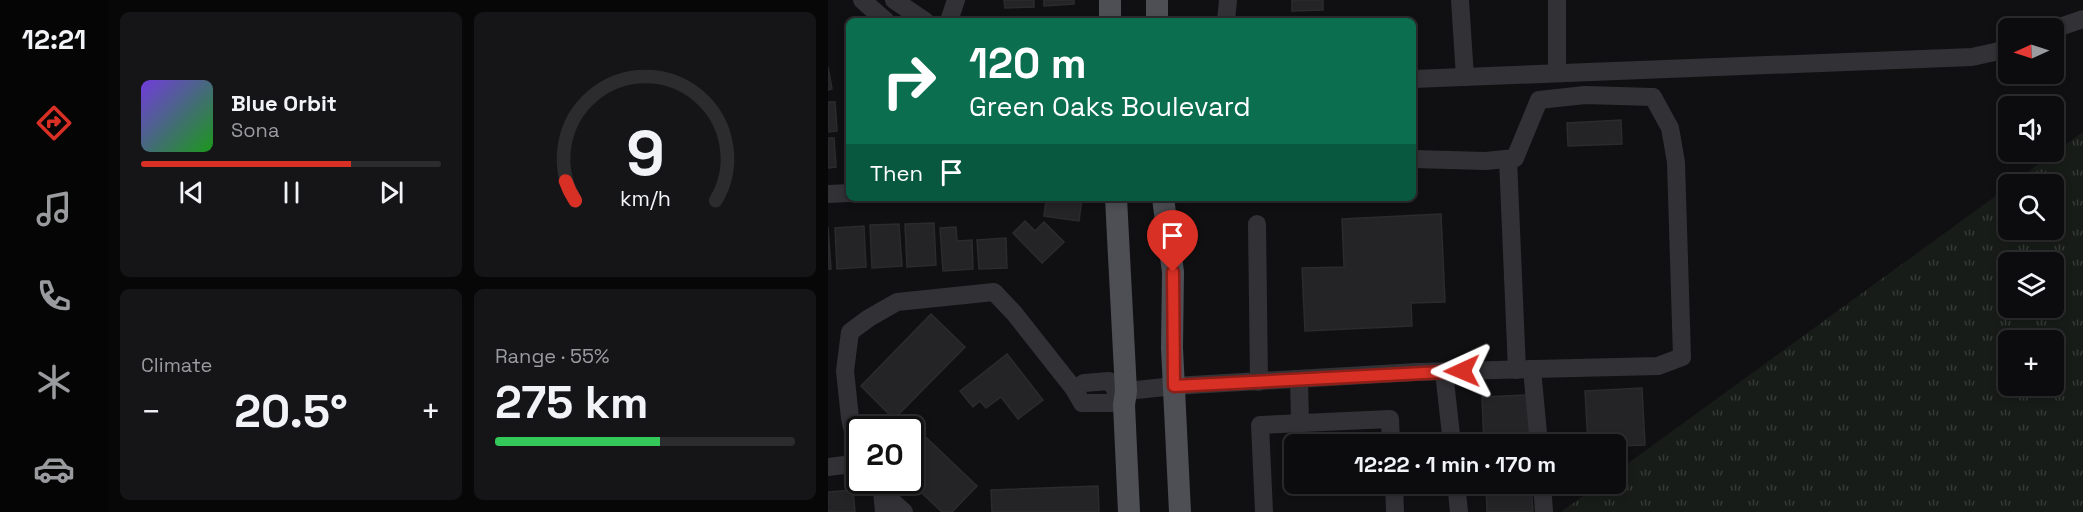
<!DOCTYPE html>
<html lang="en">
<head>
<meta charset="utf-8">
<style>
  :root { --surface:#0c0c0e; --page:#151517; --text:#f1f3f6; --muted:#9a9b9e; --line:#2c2c2e; --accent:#d93025 }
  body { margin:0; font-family:"Space Grotesk",sans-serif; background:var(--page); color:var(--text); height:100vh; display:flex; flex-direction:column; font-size:22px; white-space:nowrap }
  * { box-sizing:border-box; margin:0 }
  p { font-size:20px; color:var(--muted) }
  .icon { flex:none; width:33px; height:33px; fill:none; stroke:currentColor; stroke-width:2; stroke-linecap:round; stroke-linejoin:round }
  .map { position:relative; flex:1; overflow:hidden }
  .drawer { display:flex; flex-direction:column; gap:12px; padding:12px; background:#070708; width:720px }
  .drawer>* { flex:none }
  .guide { position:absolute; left:18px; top:18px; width:570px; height:183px; border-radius:9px; box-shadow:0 3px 9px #0003,0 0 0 2px var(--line); background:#0b6e4f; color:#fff; overflow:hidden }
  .needle { width:39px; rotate:267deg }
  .fabs { position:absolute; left:1170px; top:18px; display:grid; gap:12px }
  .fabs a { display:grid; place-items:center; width:66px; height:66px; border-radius:9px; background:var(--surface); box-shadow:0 3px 9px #0003,0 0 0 2px var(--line); font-size:30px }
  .speed { position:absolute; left:18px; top:416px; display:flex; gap:12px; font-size:30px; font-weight:700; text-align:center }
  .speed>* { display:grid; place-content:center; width:78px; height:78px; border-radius:50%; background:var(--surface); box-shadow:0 3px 9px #0003,0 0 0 2px var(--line); line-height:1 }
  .speed .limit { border:3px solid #111; border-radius:9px; background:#fff; color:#111 }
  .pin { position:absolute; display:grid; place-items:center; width:51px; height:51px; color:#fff; margin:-62px -26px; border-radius:50% 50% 50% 0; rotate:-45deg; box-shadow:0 0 6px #0007 }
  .pin .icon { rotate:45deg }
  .me { position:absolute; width:66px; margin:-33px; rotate:269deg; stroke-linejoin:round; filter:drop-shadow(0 0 4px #0008) }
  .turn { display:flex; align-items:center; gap:21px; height:126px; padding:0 24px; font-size:27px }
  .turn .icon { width:78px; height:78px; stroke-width:2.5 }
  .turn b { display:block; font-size:42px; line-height:51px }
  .then { display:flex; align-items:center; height:57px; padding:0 24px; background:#0003; gap:12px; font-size:22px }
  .big { font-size:45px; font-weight:700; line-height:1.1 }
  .drawer .tile { flex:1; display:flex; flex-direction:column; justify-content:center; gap:9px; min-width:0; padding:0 21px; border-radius:9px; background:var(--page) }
  .drawer .dial { align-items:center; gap:0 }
  .dial svg { height:156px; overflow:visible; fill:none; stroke:var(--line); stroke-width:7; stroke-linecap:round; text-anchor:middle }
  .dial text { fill:var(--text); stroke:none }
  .song { display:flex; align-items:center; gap:18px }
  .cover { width:72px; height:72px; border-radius:9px; background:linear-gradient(135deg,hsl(260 70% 55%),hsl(120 70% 35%)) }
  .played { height:6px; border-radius:3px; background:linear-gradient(90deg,var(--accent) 70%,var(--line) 70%) }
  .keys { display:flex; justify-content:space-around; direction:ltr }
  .heat { display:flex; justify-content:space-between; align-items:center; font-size:33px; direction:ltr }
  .charge { height:9px; border-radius:4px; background:linear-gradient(90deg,#34c759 55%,var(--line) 0) }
  .drawer .tiles { flex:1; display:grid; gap:12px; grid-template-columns:repeat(2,1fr) }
  .trip { position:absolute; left:456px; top:434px; width:342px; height:60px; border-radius:9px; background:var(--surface); box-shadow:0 3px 9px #0003,0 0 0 2px var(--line); font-weight:700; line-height:60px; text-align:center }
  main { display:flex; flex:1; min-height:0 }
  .dock { display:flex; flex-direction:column; width:108px; justify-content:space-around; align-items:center; background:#050506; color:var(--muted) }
  .dock .icon { width:42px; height:42px }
  .dock .current { color:var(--accent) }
  .dock b { font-size:27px; color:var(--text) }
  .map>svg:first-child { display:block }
  .grass { fill:url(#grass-tufts); fill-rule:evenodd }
  .building { fill:#242326; stroke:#2b2b2d; stroke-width:1.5 }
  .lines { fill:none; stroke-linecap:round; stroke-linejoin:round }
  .minor { stroke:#323236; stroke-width:18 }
  .major { stroke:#4e4f55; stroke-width:22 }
  .route-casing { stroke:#8d1f18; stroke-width:15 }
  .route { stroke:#d93025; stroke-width:10 }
</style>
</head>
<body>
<main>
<nav class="dock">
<b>12:21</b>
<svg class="icon current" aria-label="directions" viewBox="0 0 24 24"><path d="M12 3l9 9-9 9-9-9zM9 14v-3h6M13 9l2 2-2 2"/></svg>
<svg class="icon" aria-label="music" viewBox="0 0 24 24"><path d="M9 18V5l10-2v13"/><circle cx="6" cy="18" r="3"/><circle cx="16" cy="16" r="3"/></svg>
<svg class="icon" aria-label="phone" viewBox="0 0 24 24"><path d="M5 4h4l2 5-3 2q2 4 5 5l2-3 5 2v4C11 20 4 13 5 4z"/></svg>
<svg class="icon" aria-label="climate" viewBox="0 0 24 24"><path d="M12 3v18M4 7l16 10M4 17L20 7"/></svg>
<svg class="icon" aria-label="car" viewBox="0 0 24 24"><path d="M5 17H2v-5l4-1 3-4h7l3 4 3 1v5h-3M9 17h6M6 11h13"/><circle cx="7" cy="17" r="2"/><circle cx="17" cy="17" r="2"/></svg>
</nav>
<section class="drawer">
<div class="tiles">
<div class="tile">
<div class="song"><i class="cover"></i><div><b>Blue Orbit</b><p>Sona</p></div></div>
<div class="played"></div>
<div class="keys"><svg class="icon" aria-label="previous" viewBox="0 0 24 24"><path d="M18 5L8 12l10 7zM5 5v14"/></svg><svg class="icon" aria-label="pause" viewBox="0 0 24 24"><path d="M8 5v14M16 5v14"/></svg><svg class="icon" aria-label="next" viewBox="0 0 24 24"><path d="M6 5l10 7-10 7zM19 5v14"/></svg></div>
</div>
<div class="tile dial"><svg viewBox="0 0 100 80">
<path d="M14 69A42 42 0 1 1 86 69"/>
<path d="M14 69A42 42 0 0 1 9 59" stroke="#d93025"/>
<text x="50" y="56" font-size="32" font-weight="700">9</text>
<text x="50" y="72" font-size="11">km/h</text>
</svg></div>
<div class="tile"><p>Climate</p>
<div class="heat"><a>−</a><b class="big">20.5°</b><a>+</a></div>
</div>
<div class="tile"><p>Range · 55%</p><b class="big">275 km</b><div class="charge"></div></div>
</div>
</section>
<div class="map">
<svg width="1255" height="512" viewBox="0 0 1255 512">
  <defs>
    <pattern id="grass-tufts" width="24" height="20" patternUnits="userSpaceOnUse" patternTransform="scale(1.5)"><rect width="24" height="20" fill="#171c18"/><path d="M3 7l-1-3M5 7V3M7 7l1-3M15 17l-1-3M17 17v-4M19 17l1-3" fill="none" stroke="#363a37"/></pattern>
  </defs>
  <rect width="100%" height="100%" fill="#101012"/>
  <!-- grass -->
  <path class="grass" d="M 1255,132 L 1255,512 L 733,512 L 773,483 L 788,483 L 788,472 L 1180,187 L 1180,230 L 1226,230 L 1226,184 L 1183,184 ZM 1180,262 L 1226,262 L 1226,308 L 1180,308 ZM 1180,340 L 1226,340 L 1226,386 L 1180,386 Z"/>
  <!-- building -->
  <g class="building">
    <path d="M 176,0 L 206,0 L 206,7 L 177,8 Z"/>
    <path d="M 216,0 L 246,0 L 246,4 L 216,6 Z"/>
    <path d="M 464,0 L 495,0 L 495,10 L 464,11 Z"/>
    <path d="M 0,67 L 4,89 L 0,90 Z"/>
    <path d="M 0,102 L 7,102 L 9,131 L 0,132 Z"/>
    <path d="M 793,120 L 794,144 L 740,146 L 739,123 Z"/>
    <path d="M 0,138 L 6,138 L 8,167 L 0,168 Z"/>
    <path d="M 210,198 L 254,198 L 251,221 L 216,216 L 218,201 Z"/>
    <path d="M 613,214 L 617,302 L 583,303 L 584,326 L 477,331 L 474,268 L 516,267 L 514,219 Z"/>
    <path d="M 197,221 L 207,231 L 216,222 L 236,242 L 214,263 L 185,233 Z"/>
    <path d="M 106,223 L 108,265 L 79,267 L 77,224 Z"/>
    <path d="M 71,224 L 74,266 L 44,268 L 42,225 Z"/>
    <path d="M 36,226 L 38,267 L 9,269 L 7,228 Z"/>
    <path d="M 0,227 L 3,269 L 0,269 Z"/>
    <path d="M 128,227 L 129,241 L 144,240 L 145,269 L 115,271 L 112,228 Z"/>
    <path d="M 178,238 L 179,268 L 151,269 L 149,240 Z"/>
    <path d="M 103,314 L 137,347 L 66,419 L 33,386 Z"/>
    <path d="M 179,354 L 215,400 L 190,419 L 173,397 L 158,408 L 152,401 L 145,407 L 132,391 Z"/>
    <path d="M 814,388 L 817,445 L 788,446 L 788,444 L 760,444 L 757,391 Z"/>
    <path d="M 700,395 L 702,444 L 656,444 L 654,397 Z"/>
    <path d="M 85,425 L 149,486 L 124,512 L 114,512 L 80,480 L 82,480 L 82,429 L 81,429 Z"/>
    <path d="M 658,483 L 703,483 L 705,512 L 659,512 Z"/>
    <path d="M 270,486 L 271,512 L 164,512 L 163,490 Z"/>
    <path d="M 25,490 L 27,512 L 0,512 L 0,492 Z"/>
  </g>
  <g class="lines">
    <!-- minor -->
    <g class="minor">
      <path d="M 34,0 L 58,21"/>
      <path d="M 66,0 L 97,21"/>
      <path d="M 632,0 L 637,77"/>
      <path d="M 729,0 L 729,73"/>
      <path d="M 121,21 L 128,0"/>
      <path d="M 398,21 L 400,0"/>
      <path d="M 1226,29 L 1255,19"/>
      <path d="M 585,79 L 1144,57 L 1180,49"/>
      <path d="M 680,159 L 689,370"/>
      <path d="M 0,194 L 21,193"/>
      <path d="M 429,224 L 431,382"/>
      <path d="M 704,369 L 711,444"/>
      <path d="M 616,372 L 624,444"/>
      <path d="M 471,380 L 472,422"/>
      <path d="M 246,389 L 256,383 L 281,381 L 290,392"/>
      <path d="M 0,467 L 32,463 L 22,418 L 17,371 L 22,332 L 41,318 L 69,302 L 166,292 L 186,313 L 246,389 L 254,403 L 283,403 L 290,392 L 346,386 L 589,372 L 830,366 L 854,357 L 848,162 L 842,128 L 825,97 L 757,95 L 711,100 L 687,158 L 658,161 L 585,159"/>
      <path d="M 53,480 L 56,512"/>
      <path d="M 566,483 L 567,512"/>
      <path d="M 628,483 L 631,512"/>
      <path d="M 714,483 L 716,512"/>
      <path d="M 56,494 L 76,512"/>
      <path d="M 436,512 L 432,425 L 562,419 L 563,444"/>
    </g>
    <!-- major -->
    <g class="major">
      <path d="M 282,0 L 282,21"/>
      <path d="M 329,0 L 329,21"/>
      <path d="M 288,198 L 298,391 L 296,405 L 301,512"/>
      <path d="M 335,198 L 345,272 L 344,348 L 352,512"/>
    </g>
  </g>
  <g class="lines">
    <defs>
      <path id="route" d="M 345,272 L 346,386 L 634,371"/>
    </defs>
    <!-- route casing -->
    <use href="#route" class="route-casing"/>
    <!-- route -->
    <use href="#route" class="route"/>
  </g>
</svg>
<div class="fabs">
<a><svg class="needle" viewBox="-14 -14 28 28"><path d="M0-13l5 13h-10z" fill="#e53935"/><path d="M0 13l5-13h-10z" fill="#9a9b9e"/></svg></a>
<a><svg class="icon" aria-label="sound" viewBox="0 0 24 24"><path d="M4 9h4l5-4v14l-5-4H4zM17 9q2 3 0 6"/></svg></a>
<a><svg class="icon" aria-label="search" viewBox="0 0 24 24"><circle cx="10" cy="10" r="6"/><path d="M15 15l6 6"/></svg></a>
<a><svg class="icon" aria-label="layers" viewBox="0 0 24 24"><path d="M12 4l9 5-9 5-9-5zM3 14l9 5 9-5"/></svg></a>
<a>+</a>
</div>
<div class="speed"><div class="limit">20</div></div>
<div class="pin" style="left:345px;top:272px;background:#d93025"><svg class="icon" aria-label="arrive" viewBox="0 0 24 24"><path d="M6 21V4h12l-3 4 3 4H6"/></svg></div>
<svg class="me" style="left:634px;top:371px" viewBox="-20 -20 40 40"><path d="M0-17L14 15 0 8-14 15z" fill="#d93025" stroke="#fff" stroke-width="4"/></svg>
<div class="trip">12:22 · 1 min · 170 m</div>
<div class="guide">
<div class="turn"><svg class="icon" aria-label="right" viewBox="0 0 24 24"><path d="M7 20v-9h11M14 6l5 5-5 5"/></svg><div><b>120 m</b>Green Oaks Boulevard</div></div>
<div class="then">Then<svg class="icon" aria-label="arrive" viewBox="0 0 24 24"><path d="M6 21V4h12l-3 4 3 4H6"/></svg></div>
</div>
</div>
</main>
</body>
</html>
